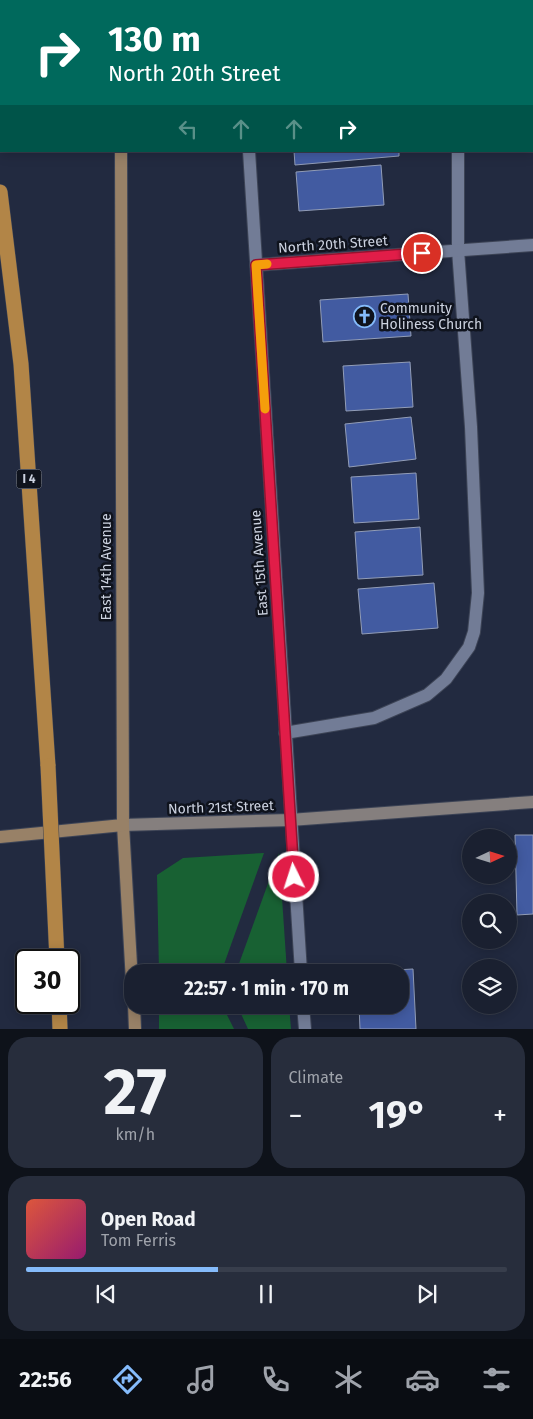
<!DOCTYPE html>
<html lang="en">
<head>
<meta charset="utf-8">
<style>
  :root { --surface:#1a2030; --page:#272d3c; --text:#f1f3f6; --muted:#9fa3ab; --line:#383e4c; --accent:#85bbfb }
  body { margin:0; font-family:"Fira Sans",sans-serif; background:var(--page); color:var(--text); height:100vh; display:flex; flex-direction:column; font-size:19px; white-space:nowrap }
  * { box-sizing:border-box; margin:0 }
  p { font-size:16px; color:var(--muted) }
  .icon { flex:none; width:28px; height:28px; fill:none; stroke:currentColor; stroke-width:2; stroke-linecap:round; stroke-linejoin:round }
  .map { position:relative; height:1029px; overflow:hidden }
  .sheet { display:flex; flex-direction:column; gap:8px; padding:8px; background:#0e121a; flex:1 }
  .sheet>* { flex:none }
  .top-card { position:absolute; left:0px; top:0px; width:534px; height:152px; box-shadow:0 2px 12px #0003,0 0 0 1px var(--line); background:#00695c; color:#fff; overflow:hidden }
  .needle { width:32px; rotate:86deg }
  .fabs { position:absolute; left:462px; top:829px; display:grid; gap:10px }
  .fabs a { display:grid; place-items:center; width:55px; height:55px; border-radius:50%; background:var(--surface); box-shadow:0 2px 12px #0003,0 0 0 1px var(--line); font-size:25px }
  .speed { position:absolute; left:15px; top:949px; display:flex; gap:10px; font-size:25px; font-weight:700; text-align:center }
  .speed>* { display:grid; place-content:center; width:65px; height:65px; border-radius:50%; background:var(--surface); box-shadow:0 2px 12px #0003,0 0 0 1px var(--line); line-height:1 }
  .speed .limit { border:2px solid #111; border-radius:8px; background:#fff; color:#111 }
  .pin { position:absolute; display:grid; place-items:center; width:42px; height:42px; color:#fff; margin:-21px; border:2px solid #fff; border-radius:50%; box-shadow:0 1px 5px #0007 }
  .me { position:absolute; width:55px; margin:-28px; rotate:356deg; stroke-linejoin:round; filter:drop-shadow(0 0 4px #0008) }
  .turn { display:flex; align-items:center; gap:18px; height:105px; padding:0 25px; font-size:22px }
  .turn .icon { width:65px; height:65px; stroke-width:2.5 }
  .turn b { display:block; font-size:35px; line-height:42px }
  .lanes { display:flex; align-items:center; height:48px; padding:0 25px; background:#0003; justify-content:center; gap:25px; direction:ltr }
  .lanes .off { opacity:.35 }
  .big { font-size:38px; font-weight:700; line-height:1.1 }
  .sheet .widget { flex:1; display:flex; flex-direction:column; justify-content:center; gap:8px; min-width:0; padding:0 18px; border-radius:20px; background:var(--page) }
  .sheet .dial { align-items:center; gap:0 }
  .dial b { font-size:65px; line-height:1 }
  .song { display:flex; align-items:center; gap:15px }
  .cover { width:60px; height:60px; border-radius:8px; background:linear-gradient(135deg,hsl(10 70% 55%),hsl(320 70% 35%)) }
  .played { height:5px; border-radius:2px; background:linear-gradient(90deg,var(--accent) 40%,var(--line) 40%) }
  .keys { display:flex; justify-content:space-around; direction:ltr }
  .heat { display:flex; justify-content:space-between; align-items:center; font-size:28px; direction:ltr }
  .sheet .tiles { flex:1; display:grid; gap:8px; grid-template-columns:1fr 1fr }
  .widget:last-child { grid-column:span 2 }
  .trip { position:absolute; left:124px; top:964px; width:285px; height:50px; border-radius:20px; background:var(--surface); box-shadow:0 2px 12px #0003,0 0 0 1px var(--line); font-weight:700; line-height:50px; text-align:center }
  .dock { display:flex; height:80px; justify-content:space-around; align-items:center; background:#0a0d13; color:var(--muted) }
  .dock .icon { width:35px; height:35px }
  .dock .on { color:var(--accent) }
  .dock b { font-size:22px; color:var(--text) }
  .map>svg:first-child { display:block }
  .green { fill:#186133 }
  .building { fill:#425ba1; stroke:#929db7 }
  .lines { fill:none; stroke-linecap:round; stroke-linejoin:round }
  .service-casing { stroke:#3d4456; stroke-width:14 }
  .minor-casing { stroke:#3d4456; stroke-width:14 }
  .secondary-casing { stroke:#3d4456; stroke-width:14 }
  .primary-casing { stroke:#3d4456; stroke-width:14 }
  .motorway-casing { stroke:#3d4456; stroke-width:16 }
  .service { stroke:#727c96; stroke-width:12 }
  .minor { stroke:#727c96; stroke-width:12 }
  .secondary { stroke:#857f7e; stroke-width:12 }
  .primary { stroke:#988167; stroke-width:12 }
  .motorway { stroke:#b28547; stroke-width:15 }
  .motorway-bridge-casing { stroke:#3d4456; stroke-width:16; stroke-linecap:butt }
  .motorway-bridge { stroke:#b28547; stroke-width:15 }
  .route-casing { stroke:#92132f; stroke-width:12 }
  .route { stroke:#e11d48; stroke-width:9 }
  .slow { stroke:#f59e0b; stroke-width:9 }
  .labels { text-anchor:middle; stroke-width:5; stroke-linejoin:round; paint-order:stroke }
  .shield { fill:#0f131d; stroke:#9399a6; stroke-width:1 }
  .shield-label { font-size:12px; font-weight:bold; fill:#ccd2e0 }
  .street-label { font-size:14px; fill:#ccd2e0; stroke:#0f131d }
  .poi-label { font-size:14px; fill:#ccd2e0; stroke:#0f131d; text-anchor:start }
</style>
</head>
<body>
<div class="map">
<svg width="533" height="1029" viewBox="0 0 533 1029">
  <rect width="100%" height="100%" fill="#222a40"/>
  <!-- green -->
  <g class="green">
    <path d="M 264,853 L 223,967 L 209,972 L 159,972 L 157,875 L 183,858 Z"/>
    <path d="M 279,853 L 287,972 L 236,972 Z"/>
    <path d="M 159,1005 L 211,1005 L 224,1009 L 234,1029 L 159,1029 Z"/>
    <path d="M 237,1005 L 289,1005 L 291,1029 L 248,1029 Z"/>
  </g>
  <!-- building -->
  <g class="building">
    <rect x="291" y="0" width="87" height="1"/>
    <path d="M 294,151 L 399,151 L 399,156 L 295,165 Z"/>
    <path d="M 381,165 L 384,205 L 299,211 L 296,172 Z"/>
    <path d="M 408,294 L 411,336 L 323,342 L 320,300 Z"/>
    <path d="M 410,362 L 413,407 L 346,411 L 343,366 Z"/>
    <path d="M 411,417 L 416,459 L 349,467 L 345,424 Z"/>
    <path d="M 416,473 L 419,519 L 354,523 L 351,477 Z"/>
    <path d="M 420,527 L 423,575 L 358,579 L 355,532 Z"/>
    <path d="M 434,583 L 438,628 L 362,634 L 358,589 Z"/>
    <path d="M 515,835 L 533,835 L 533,914 L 517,915 Z"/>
    <path d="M 413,969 L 416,1029 L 360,1029 L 359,1005 L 400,1005 L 400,972 L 357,972 Z"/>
  </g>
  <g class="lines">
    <defs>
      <g id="service">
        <path d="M 468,0 L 468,1"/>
        <path d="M 285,733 L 374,718 L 427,695 L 446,679 L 469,647 L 474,632 L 478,593 L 471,427 L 458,250 L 458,151"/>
      </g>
      <g id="minor">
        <path d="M 239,0 L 239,1"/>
        <path d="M 249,151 L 301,972"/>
        <path d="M 256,265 L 533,245"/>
        <path d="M 303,1005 L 305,1029"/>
      </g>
      <path id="secondary" d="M 123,825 L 290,820 L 533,802"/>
      <g id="primary">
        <path d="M 121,151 L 123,825 L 132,982"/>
        <path d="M 0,837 L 123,825"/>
        <path d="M 134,1005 L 135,1029"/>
      </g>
      <g id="motorway">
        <path d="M 115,0 L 116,1"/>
        <path d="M 0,192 L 21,364 L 48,766"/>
        <path d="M 59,1002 L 60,1029"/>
      </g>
    </defs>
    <!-- service casing -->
    <use href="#service" class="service-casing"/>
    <!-- minor casing -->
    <use href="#minor" class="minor-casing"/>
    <!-- secondary casing -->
    <use href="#secondary" class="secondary-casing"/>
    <!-- primary casing -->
    <use href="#primary" class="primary-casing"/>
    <!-- motorway casing -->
    <use href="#motorway" class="motorway-casing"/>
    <!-- service -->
    <use href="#service" class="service"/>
    <!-- minor -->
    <use href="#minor" class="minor"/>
    <!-- secondary -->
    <use href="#secondary" class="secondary"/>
    <!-- primary -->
    <use href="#primary" class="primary"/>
    <!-- motorway -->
    <use href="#motorway" class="motorway"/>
    <defs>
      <path id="motorway-bridge" d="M 48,766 L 57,960"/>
    </defs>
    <!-- motorway-bridge casing -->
    <use href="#motorway-bridge" class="motorway-bridge-casing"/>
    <!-- motorway-bridge -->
    <use href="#motorway-bridge" class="motorway-bridge"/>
  </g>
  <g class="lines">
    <defs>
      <path id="route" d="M 294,877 L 256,265 L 422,253"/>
    </defs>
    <!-- route casing -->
    <use href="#route" class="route-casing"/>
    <!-- route -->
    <use href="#route" class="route"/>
    <!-- slow -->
    <path class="slow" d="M 265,409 L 256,265 L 267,264"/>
  </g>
  <!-- icons -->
  <defs>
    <symbol id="church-ring" viewBox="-11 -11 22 22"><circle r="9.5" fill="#0f131d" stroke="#85bbfb" stroke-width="1.5"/><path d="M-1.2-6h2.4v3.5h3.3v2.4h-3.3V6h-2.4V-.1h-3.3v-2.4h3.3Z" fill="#85bbfb"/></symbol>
  </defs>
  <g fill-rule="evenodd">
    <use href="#church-ring" x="352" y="304" width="25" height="25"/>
  </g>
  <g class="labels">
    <!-- shield labels -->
    <rect class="shield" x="16.5" y="469.5" width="25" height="19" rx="4"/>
    <g class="shield-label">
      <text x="29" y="483">I 4</text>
    </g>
    <!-- street labels -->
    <g class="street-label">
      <text transform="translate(333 244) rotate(-4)" y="5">North 20th Street</text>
      <text transform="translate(259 563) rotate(-94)" y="5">East 15th Avenue</text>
      <text transform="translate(106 567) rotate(-90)" y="5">East 14th Avenue</text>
      <text transform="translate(221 807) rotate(-2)" y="5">North 21st Street</text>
    </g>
    <!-- poi labels -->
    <g class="poi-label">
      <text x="380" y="313">Community<tspan x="380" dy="16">Holiness Church</tspan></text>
    </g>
  </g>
</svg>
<div class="fabs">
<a><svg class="needle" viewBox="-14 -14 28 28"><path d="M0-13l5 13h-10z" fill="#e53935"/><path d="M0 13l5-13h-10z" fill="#9fa3ab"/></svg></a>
<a><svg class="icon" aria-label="search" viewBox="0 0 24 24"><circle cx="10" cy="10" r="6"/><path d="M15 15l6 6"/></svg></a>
<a><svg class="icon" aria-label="layers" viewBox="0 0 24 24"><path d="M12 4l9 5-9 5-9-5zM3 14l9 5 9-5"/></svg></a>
</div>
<div class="speed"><div class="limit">30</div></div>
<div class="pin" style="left:422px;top:253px;background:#d93025"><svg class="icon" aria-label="arrive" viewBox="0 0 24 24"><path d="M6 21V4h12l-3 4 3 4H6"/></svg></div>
<svg class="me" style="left:294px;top:877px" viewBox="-20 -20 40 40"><circle r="17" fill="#e11d48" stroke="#fff" stroke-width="3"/><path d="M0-11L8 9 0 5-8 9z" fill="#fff"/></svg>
<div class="trip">22:57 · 1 min · 170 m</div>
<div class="top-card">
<div class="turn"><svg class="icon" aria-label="right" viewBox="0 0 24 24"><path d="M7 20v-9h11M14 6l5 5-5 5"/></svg><div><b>130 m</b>North 20th Street</div></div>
<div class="lanes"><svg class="icon off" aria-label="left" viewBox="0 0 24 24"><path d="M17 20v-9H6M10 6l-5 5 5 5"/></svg><svg class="icon off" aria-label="ahead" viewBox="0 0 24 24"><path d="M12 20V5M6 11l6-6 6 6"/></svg><svg class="icon off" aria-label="ahead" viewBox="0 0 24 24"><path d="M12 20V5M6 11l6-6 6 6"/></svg><svg class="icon" aria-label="right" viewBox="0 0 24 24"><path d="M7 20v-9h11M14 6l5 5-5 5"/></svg></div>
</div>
</div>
<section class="sheet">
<div class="tiles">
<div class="widget dial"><b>27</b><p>km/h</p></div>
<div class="widget"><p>Climate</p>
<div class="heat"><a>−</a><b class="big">19°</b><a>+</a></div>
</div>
<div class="widget">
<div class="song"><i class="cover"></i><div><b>Open Road</b><p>Tom Ferris</p></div></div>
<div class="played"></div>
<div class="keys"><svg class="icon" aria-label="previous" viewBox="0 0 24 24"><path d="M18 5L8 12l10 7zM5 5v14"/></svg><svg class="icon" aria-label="pause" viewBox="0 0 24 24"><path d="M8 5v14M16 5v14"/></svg><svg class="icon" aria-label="next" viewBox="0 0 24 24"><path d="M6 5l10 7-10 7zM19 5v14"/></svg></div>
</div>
</div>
</section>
<nav class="dock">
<b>22:56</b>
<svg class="icon on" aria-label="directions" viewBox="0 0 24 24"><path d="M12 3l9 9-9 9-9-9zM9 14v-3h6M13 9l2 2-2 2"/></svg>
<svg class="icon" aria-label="music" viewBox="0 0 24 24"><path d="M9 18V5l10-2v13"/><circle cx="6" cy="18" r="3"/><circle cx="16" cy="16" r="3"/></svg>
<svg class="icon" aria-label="phone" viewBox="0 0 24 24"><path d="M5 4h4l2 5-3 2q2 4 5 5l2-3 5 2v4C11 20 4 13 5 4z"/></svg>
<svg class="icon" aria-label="climate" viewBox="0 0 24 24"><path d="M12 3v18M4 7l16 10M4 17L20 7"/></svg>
<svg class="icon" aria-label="car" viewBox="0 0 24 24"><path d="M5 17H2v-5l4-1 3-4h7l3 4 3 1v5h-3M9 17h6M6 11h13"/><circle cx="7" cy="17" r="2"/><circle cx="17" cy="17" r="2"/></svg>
<svg class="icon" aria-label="filters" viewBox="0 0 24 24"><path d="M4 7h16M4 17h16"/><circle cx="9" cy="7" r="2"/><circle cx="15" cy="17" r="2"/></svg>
</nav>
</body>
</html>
